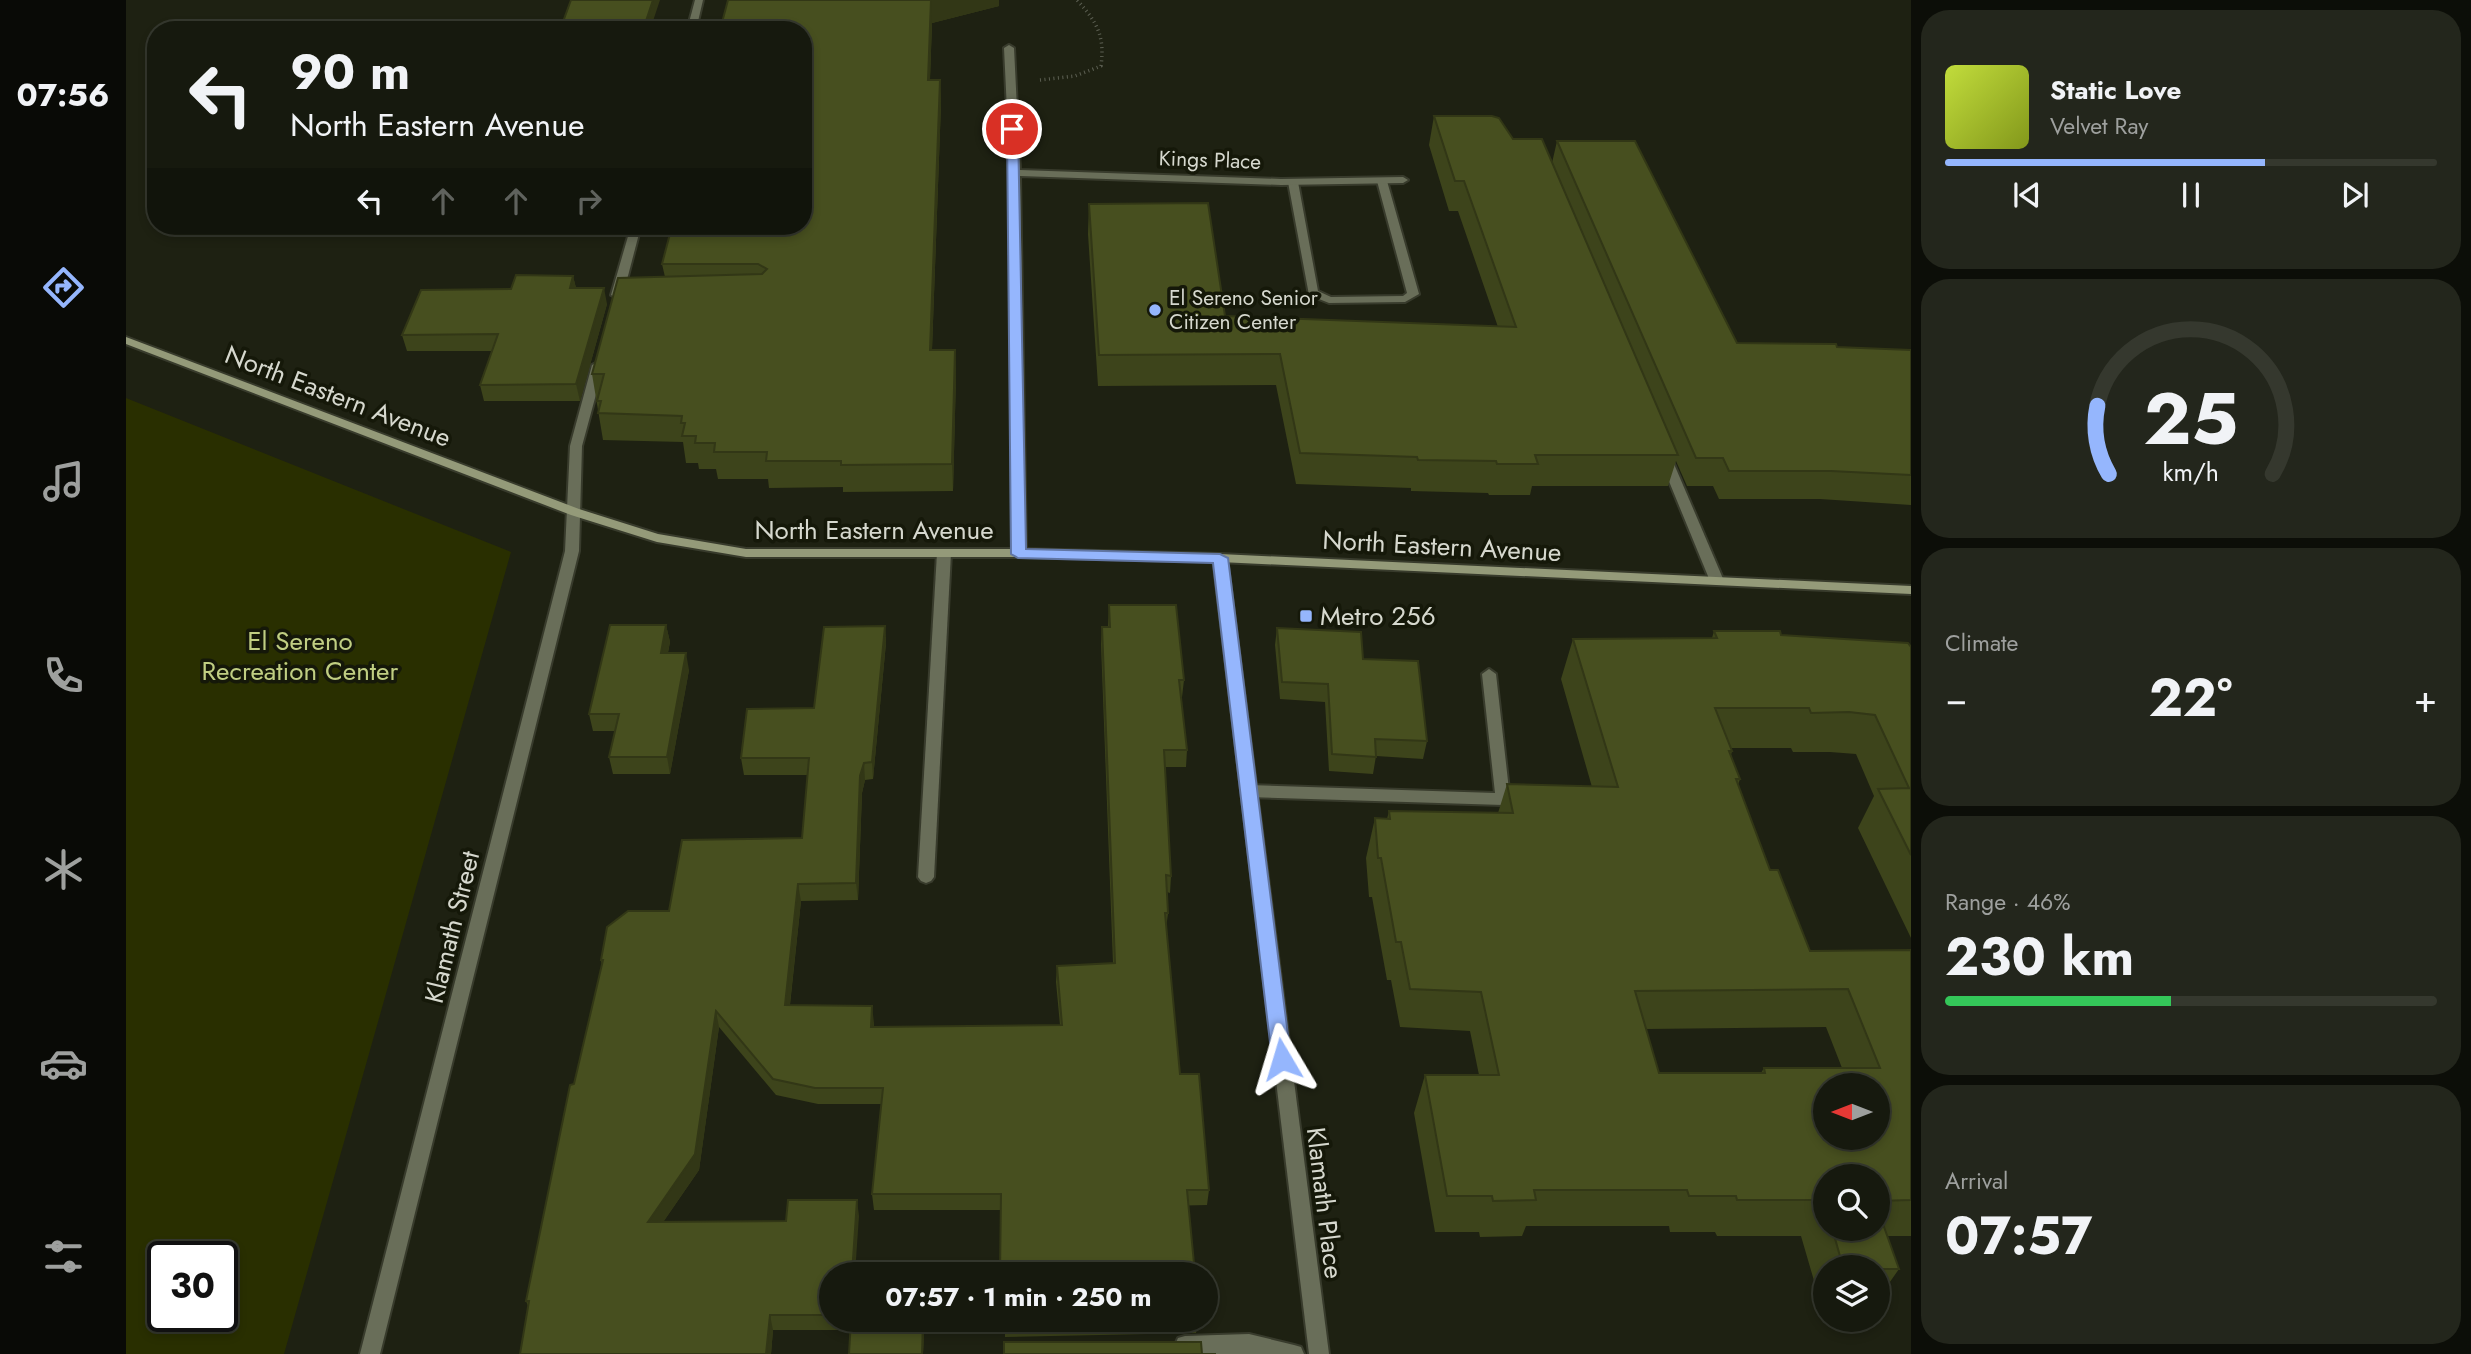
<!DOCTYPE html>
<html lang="en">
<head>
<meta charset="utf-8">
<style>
  :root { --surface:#16190e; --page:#23261c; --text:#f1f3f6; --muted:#9ea09e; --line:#35382e; --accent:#95b6fd }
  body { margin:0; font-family:Jost,sans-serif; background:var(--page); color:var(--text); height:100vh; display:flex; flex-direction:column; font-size:26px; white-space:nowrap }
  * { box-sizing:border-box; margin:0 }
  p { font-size:23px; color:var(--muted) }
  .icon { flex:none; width:38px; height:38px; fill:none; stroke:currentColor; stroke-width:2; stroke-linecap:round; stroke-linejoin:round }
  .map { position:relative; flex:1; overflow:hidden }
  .panel { display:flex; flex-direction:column; gap:10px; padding:10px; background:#0c0e08; width:560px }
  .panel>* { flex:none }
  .top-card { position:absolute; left:21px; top:21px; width:665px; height:214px; border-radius:28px; box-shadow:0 4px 10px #0003,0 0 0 2px var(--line); background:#16190e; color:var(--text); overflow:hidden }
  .needle { width:46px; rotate:270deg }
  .fabs { position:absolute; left:1687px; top:1073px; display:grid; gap:14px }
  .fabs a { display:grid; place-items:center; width:77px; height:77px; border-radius:50%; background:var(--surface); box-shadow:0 4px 10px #0003,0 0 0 2px var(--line); font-size:35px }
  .speed { position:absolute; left:21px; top:1241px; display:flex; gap:14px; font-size:35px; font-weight:700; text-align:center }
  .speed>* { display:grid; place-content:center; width:91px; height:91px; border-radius:50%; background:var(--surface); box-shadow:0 4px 10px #0003,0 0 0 2px var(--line); line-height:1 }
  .speed .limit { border:4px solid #111; border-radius:10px; background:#fff; color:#111 }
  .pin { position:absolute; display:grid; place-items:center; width:60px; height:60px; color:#fff; margin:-30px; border:4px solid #fff; border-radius:50%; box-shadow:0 2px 7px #0007 }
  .me { position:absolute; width:77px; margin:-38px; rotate:353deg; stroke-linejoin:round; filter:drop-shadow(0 0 5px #0008) }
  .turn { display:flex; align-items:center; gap:24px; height:147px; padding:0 28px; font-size:32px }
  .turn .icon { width:91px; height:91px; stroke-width:2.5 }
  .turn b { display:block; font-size:49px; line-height:60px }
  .lanes { display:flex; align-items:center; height:66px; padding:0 28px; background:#0003; justify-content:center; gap:35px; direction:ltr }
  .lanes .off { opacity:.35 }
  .big { font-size:52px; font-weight:700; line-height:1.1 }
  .panel .tile { flex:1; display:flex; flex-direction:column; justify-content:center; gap:10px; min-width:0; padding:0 24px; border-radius:28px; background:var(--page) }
  .panel .dial { align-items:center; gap:0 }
  .dial svg { height:182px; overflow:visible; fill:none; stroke:var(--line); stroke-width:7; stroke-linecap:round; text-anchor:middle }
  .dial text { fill:var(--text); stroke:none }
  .song { display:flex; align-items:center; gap:21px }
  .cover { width:84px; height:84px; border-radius:10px; background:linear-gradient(135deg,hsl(70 70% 55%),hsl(70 70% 35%)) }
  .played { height:7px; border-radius:4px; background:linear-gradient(90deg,var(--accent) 65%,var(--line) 65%) }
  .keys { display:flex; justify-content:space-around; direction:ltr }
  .heat { display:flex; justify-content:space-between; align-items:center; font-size:38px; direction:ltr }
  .charge { height:10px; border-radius:5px; background:linear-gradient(90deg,#34c759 46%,var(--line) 0) }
  .trip { position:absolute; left:693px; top:1262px; width:399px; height:70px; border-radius:35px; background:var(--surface); box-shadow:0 4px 10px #0003,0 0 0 2px var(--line); font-weight:700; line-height:70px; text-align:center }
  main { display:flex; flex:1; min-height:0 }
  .tab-bar { display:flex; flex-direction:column; width:126px; justify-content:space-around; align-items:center; background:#090a06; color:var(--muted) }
  .tab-bar .icon { width:49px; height:49px }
  .tab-bar .on { color:var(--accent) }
  .tab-bar b { font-size:32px; color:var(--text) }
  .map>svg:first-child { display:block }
  .green { fill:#292f00; fill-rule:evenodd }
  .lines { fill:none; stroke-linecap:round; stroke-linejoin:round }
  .service-casing { stroke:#383b2c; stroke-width:4 }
  .minor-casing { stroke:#383b2c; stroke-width:4 }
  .secondary-casing { stroke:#383b2c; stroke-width:4 }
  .path { stroke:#5d6053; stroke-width:3.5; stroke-dasharray:1 3.5; stroke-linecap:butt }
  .service { fill:#696e59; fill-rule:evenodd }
  .minor { fill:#696e59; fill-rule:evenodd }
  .secondary { fill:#949a79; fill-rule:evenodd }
  .wall { fill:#3d441b; fill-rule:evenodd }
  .shaded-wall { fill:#323716 }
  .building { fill:#474f1f; stroke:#323716; stroke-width:2; fill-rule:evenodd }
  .route { fill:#95b6fd; stroke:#6176a4; stroke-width:2 }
  .poi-dot { fill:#95b6fd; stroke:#151809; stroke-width:2.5 }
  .labels { text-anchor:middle; stroke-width:7; stroke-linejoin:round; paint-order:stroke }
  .far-street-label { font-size:21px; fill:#d6d8ce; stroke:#151809 }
  .far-poi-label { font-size:21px; fill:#d6d8ce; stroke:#151809; text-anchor:start }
  .street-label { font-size:26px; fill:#d6d8ce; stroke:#151809 }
  .poi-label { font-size:26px; fill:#d6d8ce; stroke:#151809; text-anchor:start }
  .park-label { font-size:26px; fill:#c0ce82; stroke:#151809 }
</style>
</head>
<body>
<main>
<nav class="tab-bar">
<b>07:56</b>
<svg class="icon on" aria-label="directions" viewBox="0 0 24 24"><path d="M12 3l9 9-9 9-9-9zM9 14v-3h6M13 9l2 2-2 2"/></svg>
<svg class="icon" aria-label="music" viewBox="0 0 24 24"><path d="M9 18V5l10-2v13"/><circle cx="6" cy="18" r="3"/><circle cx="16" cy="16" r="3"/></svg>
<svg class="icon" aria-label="phone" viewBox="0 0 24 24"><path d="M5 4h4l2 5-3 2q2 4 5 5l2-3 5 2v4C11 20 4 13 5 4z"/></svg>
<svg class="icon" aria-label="climate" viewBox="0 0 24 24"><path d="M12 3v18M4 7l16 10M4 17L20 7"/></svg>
<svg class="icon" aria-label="car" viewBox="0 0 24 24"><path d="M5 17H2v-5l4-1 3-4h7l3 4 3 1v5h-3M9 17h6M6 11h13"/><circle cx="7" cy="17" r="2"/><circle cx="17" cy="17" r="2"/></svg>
<svg class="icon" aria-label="filters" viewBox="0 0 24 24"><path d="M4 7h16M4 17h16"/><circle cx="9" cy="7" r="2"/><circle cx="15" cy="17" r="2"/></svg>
</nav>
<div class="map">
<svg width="1785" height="1354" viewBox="0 0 1785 1354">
  <rect width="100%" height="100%" fill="#1e2112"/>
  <!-- green -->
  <path class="green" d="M 0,398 L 385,552 L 158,1354 L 0,1354 ZM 37,1256 L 96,1256 L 96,1316 L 37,1316 Z"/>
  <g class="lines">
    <defs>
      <g id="service">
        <path d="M 1256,178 L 1261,181 L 1293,294 L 1279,302 L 1203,303 L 1183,295 L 1162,182 L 1167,179 L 1172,182 L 1192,291 L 1205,297 L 1277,296 L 1281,293 L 1251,181 Z"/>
        <path d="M 818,549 L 825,553 L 808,877 L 805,881 L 800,883 L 795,881 L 792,877 L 811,553 Z"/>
        <path d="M 1363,669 L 1370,674 L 1384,799 L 1382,803 L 1377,805 L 1122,797 L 1117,795 L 1115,791 L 1117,787 L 1122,785 L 1369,793 L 1356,674 Z"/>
        <path d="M 1123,1334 L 1168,1345 L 1175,1347 L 1178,1354 L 1058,1354 L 1052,1352 L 1049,1345 L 1052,1338 L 1059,1336 Z"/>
      </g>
      <g id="minor">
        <path d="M 569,0 L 577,0 L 570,30 L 561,30 Z"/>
        <path d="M 883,45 L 888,48 L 894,170 L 1155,179 L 1277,177 L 1282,180 L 1277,183 L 1155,185 L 894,176 L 900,553 L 893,557 L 886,553 L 884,173 L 878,48 Z"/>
        <path d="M 505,226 L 515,226 L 497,295 L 491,298 L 485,295 Z"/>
        <path d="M 472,362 L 478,365 L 456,446 L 453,551 L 254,1354 L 234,1354 L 439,551 L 444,446 L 466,365 Z"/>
        <path d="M 1539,453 L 1545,457 L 1598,581 L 1596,584 L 1591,585 L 1584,581 L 1533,457 Z"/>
        <path d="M 1094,554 L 1101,558 L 1203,1354 L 1183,1354 L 1087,558 Z"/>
      </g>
      <path id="secondary" d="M 0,337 L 453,509 L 532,534 L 620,549 L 893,549 L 1094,554 L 1785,586 L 1785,594 L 1094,562 L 893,557 L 620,557 L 531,542 L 445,515 L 0,344 Z"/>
    </defs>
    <!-- service casing -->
    <use href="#service" class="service-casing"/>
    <!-- minor casing -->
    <use href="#minor" class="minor-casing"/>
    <!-- secondary casing -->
    <use href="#secondary" class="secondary-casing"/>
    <!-- path -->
    <path class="path" d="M 914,80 L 949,76 L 975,66 C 979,36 971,22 951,0"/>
    <!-- service -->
    <use href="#service" class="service"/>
    <!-- minor -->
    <use href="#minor" class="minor"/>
    <!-- secondary -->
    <use href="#secondary" class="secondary"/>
  </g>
  <!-- wall -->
  <g class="wall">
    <path d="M 602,0 L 873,0 L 873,6 L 806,23 L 804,80 L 814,80 L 815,104 L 806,350 L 829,350 L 830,376 L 827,491 L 717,492 L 717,487 L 643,488 L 642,479 L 592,479 L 590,469 L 573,469 L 572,463 L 560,463 L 557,442 L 477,440 L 466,374 L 539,277 L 536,264 Z"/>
    <path d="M 1308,116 L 1387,139 L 1426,163 L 1431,141 L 1611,343 L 1785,350 L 1785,505 L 1694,499 L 1593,499 L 1587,486 L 1561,486 L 1550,461 L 1542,486 L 1406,486 L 1404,495 L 1363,495 L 1362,493 L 1285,491 L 1285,488 L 1170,484 L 1150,385 L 972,386 L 962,234 L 963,204 L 1099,316 L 1372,327 L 1332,211 L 1323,211 L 1303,145 Z"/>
    <path d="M 447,276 L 450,288 L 481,304 L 454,401 L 358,401 L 354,385 L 366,351 L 281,351 L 276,335 L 385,289 Z"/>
    <path d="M 983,605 L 1058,680 L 1056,697 L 1055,697 L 1061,750 L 1060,767 L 1039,767 L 1045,876 L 1044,893 L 1041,892 L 1042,913 L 1040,929 L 1054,1074 L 1083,1190 L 1081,1205 L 874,1210 L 748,1210 L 746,1194 L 755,1104 L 692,1104 L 650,1095 L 593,1027 L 573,1170 L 537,1222 L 660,1221 L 733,1216 L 705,1274 L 705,1320 L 797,1320 L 798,1332 L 797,1354 L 723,1354 L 724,1330 L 647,1330 L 645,1354 L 394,1354 L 402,1306 L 400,1301 L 476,966 L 475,960 L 543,911 L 676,838 L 682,775 L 618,775 L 615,758 L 688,708 L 759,626 L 760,643 L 747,779 L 739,780 L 736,793 L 732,900 L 675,901 L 664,1005 L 748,1023 L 748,1027 L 934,1025 L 930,982 L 931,966 L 987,963 L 975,644 L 976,627 L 982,627 Z"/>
    <path d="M 540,625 L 544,642 L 542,653 L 563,670 L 544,774 L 487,774 L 483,757 L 489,731 L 467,731 L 463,714 Z"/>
    <path d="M 1151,628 L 1237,659 L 1301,741 L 1297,759 L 1250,756 L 1247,774 L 1203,771 L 1199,702 L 1154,699 L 1149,645 Z"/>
    <path d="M 1588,631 L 1655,635 L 1785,647 L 1785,938 L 1732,828 L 1748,796 L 1730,754 L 1704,752 L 1667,752 L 1665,748 L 1605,748 L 1606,751 L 1605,755 L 1614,779 L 1612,785 L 1644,870 L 1684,951 L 1785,950 L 1785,1236 L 1761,1236 L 1773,1269 L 1752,1299 L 1752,1267 L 1699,1267 L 1699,1296 L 1691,1291 L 1675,1236 L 1591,1236 L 1589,1232 L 1544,1232 L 1543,1226 L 1400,1226 L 1396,1236 L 1354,1237 L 1353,1232 L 1309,1232 L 1288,1113 L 1299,1075 L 1353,1075 L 1344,1031 L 1274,1027 L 1265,980 L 1261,980 L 1246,897 L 1243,897 L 1240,858 L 1249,818 L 1261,819 L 1263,811 L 1372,813 L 1381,784 L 1466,787 L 1435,679 L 1447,639 L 1586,638 ZM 1700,1027 L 1716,1068 L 1638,1068 L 1635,1073 L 1533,1073 L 1520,1029 ZM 1699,1176 L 1752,1176 L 1752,1228 L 1699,1228 Z"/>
    <path d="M 879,1320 L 1072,1320 L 1070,1333 L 879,1337 Z"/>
  </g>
  <!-- shaded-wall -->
  <g class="shaded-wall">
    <path d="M 527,0 L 534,0 L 524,30 L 517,30 Z"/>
    <path d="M 805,0 L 873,0 L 873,6 L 806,23 L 803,104 L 802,80 Z"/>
    <path d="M 814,80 L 815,104 L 805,376 L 804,350 Z"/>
    <path d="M 447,276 L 451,292 L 444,288 Z"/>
    <path d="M 478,288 L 481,304 L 454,401 L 450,384 Z"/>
    <path d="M 829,350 L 830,376 L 827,491 L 826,464 Z"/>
    <path d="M 540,625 L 544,642 L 538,670 L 535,653 Z"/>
    <path d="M 759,626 L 760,643 L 747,779 L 746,762 Z"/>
    <path d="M 560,653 L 563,670 L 544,774 L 541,757 Z"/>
    <path d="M 738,763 L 739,780 L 736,793 L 732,900 L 730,883 L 734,776 Z"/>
    <path d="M 672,884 L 675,901 L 662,1021 L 659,1005 Z"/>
    <path d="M 746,1006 L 748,1023 L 747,1044 L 745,1027 Z"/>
    <path d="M 590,1011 L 593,1027 L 573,1170 L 527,1237 L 522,1222 Z"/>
    <path d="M 731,1200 L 733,1216 L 729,1274 L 726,1274 Z"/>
    <path d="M 644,1315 L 647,1330 L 645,1354 L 640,1354 Z"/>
    <path d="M 797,1320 L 798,1332 L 797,1354 L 796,1354 Z"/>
  </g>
  <!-- building -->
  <g class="building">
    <path d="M 445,0 L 527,0 L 517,30 L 434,30 Z"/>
    <path d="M 602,0 L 805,0 L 802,80 L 814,80 L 804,350 L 829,350 L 826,464 L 715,465 L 715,461 L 640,461 L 641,452 L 588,452 L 589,443 L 569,443 L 570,436 L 556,436 L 559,423 L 555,423 L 556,416 L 472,413 L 475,401 L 471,401 L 478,374 L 466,374 L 492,278 L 636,274 L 641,269 L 632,264 L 536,264 L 546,226 L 677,226 L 677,30 L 594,30 Z"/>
    <path d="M 1308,116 L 1366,116 L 1373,118 L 1387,139 L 1416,139 L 1552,455 L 1409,455 L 1412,464 L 1371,464 L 1370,461 L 1292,460 L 1291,457 L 1174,453 L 1154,354 L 973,355 L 963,204 L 1082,203 L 1099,316 L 1390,327 L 1338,181 L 1329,181 Z"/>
    <path d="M 1431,141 L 1509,141 L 1611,343 L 1710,344 L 1711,347 L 1785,350 L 1785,475 L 1705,471 L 1603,471 L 1597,458 L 1570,458 Z"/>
    <path d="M 390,275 L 447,276 L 444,288 L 478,288 L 450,384 L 354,385 L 372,334 L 276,335 L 295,290 L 385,289 Z"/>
    <path d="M 983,605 L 1050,605 L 1058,680 L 1053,680 L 1061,750 L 1038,750 L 1045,876 L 1040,875 L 1042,913 L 1039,913 L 1054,1074 L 1073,1074 L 1083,1190 L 1061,1190 L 1069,1274 L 874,1274 L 875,1194 L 746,1194 L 757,1088 L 689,1088 L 647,1079 L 590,1011 L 569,1154 L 522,1222 L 660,1221 L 662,1200 L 731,1200 L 726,1274 L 705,1274 L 705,1315 L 644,1315 L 640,1354 L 394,1354 L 403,1301 L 400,1301 L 444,1085 L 448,1084 L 477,960 L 475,960 L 481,927 L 502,911 L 543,911 L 556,840 L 676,838 L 683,758 L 615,758 L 621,709 L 688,708 L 698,627 L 759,626 L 746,762 L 738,763 L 734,776 L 730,883 L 672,884 L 659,1005 L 746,1006 L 745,1027 L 936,1025 L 931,966 L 989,963 L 976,627 L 984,627 Z"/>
    <path d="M 484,625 L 540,625 L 535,653 L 560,653 L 541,757 L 483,757 L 493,714 L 463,714 Z"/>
    <path d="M 1151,628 L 1235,632 L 1237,659 L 1292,661 L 1301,741 L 1249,739 L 1250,757 L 1206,754 L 1202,684 L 1156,682 Z"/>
    <path d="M 1588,631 L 1654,631 L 1655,635 L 1782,643 L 1785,647 L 1785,855 L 1752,789 L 1783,788 L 1749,715 L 1723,712 L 1685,713 L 1683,708 L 1589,708 L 1606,751 L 1603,751 L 1614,779 L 1610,779 L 1644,870 L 1652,870 L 1684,951 L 1785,950 L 1785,1200 L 1752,1201 L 1752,1176 L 1699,1176 L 1699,1205 L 1698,1200 L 1611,1200 L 1610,1196 L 1563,1196 L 1561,1190 L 1408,1190 L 1410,1200 L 1367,1201 L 1366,1196 L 1321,1196 L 1299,1075 L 1373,1075 L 1355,992 L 1284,989 L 1275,942 L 1270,942 L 1255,858 L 1252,858 L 1249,818 L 1264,819 L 1263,811 L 1387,813 L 1381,784 L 1492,787 L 1447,639 L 1591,638 ZM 1722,989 L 1754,1068 L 1638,1068 L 1639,1073 L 1533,1073 L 1509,991 ZM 1699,1085 L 1752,1085 L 1752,1138 L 1699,1138 Z"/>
    <path d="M 1752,1210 L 1773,1269 L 1752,1269 L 1752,1267 L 1733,1267 L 1714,1256 L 1706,1228 L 1752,1228 Z"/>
    <path d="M 725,1320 L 797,1320 L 796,1354 L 723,1354 Z"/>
    <path d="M 879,1320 L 1004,1320 L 878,1323 Z"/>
    <path d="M 878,1342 L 1075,1342 L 1076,1354 L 1090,1354 L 878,1354 Z"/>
  </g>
  <!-- route -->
  <path class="route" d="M 886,125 L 892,129 L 900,549 L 1094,554 L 1102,558 L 1165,1059 L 1163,1065 L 1149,1065 L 1146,1059 L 1087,563 L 892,558 L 885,554 L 881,129 Z"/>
  <!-- markers -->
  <g class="poi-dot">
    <circle cx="1029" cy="310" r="7"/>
    <rect x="1173" y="609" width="14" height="14" rx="3.5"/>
  </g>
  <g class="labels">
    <!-- far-street labels -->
    <g class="far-street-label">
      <text transform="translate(1084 160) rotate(2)" y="7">Kings Place</text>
    </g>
    <!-- far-poi labels -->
    <g class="far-poi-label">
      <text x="1043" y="305">El Sereno Senior<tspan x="1043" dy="24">Citizen Center</tspan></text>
    </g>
    <!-- street labels -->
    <g class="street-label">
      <text transform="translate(212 396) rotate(21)" y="9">North Eastern Avenue</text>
      <text x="748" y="539">North Eastern Avenue</text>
      <text transform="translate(1316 546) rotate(3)" y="9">North Eastern Avenue</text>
      <text transform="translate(326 927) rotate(-76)" y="9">Klamath Street</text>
      <text transform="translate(1199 1203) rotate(83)" y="9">Klamath Place</text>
    </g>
    <!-- poi labels -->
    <g class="poi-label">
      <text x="1194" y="625">Metro 256</text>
    </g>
    <!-- park labels -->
    <g class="park-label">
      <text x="174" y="650">El Sereno<tspan x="174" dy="30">Recreation Center</tspan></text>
    </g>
  </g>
</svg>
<div class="fabs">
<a><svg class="needle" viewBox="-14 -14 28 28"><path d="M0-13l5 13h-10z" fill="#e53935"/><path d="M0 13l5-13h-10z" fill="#9ea09e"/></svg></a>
<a><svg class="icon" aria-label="search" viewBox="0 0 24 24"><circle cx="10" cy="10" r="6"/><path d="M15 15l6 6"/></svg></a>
<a><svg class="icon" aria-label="layers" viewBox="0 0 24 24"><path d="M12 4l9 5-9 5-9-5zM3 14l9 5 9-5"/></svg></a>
</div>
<div class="speed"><div class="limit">30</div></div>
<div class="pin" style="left:886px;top:129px;background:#d93025"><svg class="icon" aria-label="arrive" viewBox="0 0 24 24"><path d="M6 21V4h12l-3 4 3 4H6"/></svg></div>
<svg class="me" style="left:1156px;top:1059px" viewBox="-20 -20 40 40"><path d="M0-17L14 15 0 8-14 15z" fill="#95b6fd" stroke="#fff" stroke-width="4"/></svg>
<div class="trip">07:57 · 1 min · 250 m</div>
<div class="top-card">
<div class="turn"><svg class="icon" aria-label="left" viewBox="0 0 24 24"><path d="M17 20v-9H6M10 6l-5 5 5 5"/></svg><div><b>90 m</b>North Eastern Avenue</div></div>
<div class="lanes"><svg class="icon" aria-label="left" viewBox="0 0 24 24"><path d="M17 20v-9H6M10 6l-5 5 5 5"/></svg><svg class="icon off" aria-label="ahead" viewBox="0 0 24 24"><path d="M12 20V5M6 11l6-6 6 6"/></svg><svg class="icon off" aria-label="ahead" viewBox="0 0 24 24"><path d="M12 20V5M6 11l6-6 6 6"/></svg><svg class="icon off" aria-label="right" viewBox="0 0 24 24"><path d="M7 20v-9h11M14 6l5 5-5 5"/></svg></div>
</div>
</div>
<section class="panel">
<div class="tile">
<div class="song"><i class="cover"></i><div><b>Static Love</b><p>Velvet Ray</p></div></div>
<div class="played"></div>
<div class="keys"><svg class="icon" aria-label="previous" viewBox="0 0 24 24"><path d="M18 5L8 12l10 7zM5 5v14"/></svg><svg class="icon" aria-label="pause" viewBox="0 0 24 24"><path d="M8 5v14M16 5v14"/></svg><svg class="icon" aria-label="next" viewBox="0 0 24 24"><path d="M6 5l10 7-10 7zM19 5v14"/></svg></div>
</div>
<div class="tile dial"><svg viewBox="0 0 100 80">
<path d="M14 69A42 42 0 1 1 86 69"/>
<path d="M14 69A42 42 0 0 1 9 39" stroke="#95b6fd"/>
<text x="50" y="56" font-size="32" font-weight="700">25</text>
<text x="50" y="72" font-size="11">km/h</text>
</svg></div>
<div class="tile"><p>Climate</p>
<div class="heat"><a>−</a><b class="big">22°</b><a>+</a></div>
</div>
<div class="tile"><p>Range · 46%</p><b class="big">230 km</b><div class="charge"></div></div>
<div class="tile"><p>Arrival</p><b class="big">07:57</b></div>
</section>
</main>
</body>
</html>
